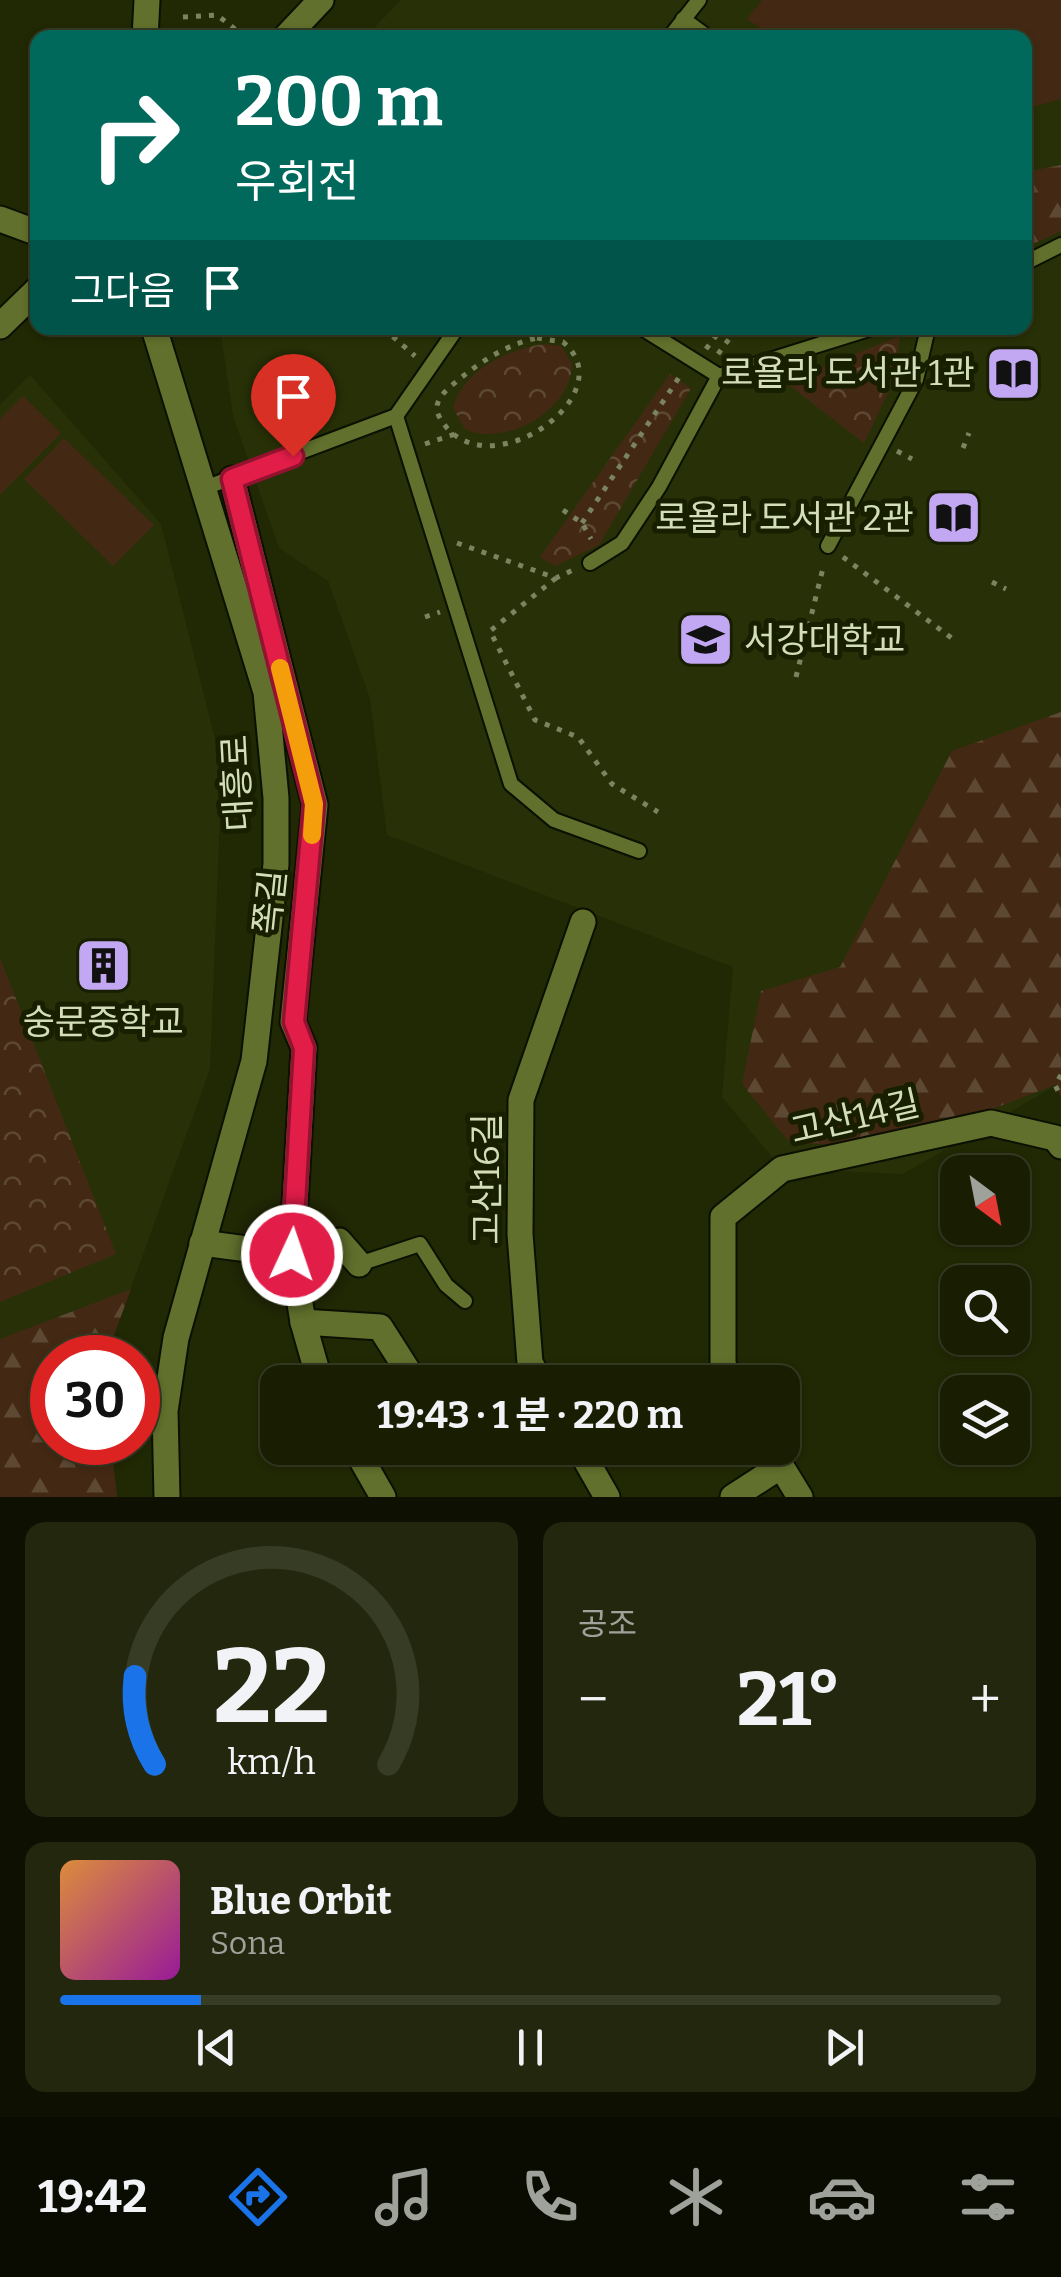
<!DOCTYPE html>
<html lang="ko">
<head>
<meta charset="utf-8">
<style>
  :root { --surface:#191e03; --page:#22270d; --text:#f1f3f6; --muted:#9fa29a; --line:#373c25; --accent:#1a73e8 }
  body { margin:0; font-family:Bitter,"Noto Sans KR",serif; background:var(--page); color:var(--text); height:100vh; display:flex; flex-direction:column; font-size:38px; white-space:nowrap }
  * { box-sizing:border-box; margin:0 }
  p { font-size:32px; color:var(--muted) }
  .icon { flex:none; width:55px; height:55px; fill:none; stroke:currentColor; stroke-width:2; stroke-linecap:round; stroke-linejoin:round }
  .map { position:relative; height:1497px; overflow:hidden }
  .side { display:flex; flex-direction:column; gap:25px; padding:25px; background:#0e1002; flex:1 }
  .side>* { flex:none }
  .banner { position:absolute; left:30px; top:30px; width:1002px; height:305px; border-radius:20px; box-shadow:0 2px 8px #0004,0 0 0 2px var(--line); background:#00695c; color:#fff; overflow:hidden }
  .needle { width:65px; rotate:148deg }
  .fabs { position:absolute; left:940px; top:1155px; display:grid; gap:20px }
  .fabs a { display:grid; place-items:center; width:90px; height:90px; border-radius:20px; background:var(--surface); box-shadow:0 2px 8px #0004,0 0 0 2px var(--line); font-size:50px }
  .speed { position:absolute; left:30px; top:1335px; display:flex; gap:20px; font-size:50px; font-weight:700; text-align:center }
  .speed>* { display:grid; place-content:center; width:130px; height:130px; border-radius:50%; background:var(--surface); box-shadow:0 2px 8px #0004,0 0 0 2px var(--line); line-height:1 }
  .speed .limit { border:15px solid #d22; background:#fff; color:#111 }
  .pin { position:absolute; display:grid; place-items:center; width:85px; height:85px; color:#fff; margin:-102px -42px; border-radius:50% 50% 50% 0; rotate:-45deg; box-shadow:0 0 10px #0007 }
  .pin .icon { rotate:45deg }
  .me { position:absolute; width:110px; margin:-55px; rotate:3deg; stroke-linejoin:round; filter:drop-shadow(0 0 8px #0008) }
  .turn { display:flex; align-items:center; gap:35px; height:210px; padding:0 40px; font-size:45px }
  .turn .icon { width:130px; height:130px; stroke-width:2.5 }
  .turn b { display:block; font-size:70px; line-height:85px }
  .then { display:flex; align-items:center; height:95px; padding:0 40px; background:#0003; gap:20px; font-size:38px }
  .big { font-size:75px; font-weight:700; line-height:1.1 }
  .side .tile { flex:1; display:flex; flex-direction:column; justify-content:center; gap:15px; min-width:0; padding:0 35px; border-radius:20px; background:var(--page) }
  .side .dial { align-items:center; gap:0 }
  .dial svg { height:260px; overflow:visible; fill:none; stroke:var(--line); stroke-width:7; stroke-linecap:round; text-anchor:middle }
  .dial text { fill:var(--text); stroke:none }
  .song { display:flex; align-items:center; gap:30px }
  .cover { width:120px; height:120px; border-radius:15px; background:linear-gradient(135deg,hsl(30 70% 55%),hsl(300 70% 35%)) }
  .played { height:10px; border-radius:5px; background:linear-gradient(90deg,var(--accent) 15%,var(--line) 15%) }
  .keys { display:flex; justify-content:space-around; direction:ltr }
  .heat { display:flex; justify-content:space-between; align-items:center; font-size:55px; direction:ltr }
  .side .tiles { flex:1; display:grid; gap:25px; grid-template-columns:1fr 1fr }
  .tile:last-child { grid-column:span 2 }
  .trip { position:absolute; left:260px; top:1365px; width:540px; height:100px; border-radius:20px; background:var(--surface); box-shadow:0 2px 8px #0004,0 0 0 2px var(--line); font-weight:700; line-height:100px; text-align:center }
  .dock { display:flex; height:160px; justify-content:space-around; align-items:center; background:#0a0c01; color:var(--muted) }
  .dock .icon { width:70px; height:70px }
  .dock .selected { color:var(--accent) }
  .dock b { font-size:45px; color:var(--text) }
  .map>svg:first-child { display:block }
  .built { fill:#273006 }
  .forest { fill:url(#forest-firs) }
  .park { fill:url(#park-crowns) }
  .garden { fill:#432913 }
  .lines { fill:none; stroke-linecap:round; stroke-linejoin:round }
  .service-casing { stroke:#0b1000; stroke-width:18 }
  .minor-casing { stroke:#0b1000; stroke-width:29 }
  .secondary-casing { stroke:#0b1000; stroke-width:29 }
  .path { stroke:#7b8460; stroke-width:5; stroke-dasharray:5 8; stroke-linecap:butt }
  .service { stroke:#61702c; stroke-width:14 }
  .minor { stroke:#61702c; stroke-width:25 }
  .secondary { stroke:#61702c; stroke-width:25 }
  .route-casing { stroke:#92132f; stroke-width:25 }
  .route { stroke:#e11d48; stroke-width:18 }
  .slow { stroke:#f59e0b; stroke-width:18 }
  .labels { text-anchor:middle; stroke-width:10; stroke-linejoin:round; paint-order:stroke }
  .poi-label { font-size:35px; fill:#d3ddba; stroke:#181e00; text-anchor:end }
  .street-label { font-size:35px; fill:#d3ddba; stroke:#181e00 }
</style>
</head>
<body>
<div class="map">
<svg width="1061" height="1497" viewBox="0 0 1061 1497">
  <defs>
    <pattern id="forest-firs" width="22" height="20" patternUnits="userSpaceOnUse" patternTransform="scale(2.5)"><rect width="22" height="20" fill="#432913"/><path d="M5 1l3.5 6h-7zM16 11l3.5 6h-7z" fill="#5d4833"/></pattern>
    <pattern id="park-crowns" width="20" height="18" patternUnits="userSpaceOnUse" patternTransform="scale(2.5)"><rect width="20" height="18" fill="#432913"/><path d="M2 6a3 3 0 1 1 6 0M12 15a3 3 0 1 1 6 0" fill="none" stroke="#5d4833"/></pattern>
  </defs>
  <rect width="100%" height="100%" fill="#212804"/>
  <!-- built -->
  <g class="built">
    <path d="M 401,0 L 1061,0 L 1061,1097 L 1055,1086 L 903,1174 L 782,1169 L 722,1097 L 733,967 L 387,835 L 370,699 L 328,581 L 279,548 L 233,416 L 220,328 L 1025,328 L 1025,38 L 365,37 Z"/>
    <path d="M 30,375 L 161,524 L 222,767 L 210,1069 L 106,1357 L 52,1358 L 52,1442 L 111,1443 L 117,1497 L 0,1497 L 0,405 Z"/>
  </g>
  <!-- forest -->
  <g class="forest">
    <path d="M 1061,165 L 1061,231 L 1025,248 L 1025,172 Z"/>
    <path d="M 1061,712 L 1061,1097 L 1055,1085 L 893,1147 L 790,1143 L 742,1084 L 761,991 L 840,967 L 952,751 Z"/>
    <path d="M 131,1289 L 106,1357 L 52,1358 L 52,1442 L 111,1443 L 117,1497 L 0,1497 L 0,1339 Z"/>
  </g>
  <!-- park -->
  <g class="park">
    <path d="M 900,336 L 893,382 L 864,443 L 785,382 Z"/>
    <path d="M 544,344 L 561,346 L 572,364 C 572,410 505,448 465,429 L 453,408 C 463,370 508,349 544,344 Z"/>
    <path d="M 670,374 L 691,388 L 599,545 L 555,566 L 540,557 Z"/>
    <path d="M 0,958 L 116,1254 L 0,1302 Z"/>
  </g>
  <!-- garden -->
  <g class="garden">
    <path d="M 762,0 L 1061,0 L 1061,99 L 1025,109 L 1025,38 L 773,37 L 747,19 Z"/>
    <path d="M 23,396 L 61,433 L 0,495 L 0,419 Z"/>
    <path d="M 64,438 L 154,525 L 113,566 L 24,479 Z"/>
  </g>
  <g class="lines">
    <defs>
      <g id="service">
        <path d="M 683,19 L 709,38"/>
        <path d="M 669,38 L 699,0"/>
        <path d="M 1025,263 L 1061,245"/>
        <path d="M 642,328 L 719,376"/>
        <path d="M 396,416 L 511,784 L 554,820 L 639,851"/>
        <path d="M 202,489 L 396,416 L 457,328"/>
        <path d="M 828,546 L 916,380 L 928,328"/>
        <path d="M 590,563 L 622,543 L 659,487 L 719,376 L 872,328"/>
        <path d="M 359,1264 L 420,1244 L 446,1285 L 465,1301"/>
      </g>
      <g id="minor">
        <path d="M 285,38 L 321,0"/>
        <path d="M 0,219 L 38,233"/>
        <path d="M 0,326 L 38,289"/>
        <path d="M 232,479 L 315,805 L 293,1022 L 304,1048 L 292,1255 L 303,1322 L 320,1382"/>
        <path d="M 202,1243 L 292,1255 L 339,1241 L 359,1264"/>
        <path d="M 303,1322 L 380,1327 L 415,1382"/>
        <path d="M 541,1382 L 530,1363 L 520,1234 L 521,1100 L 583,922"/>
        <path d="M 733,1382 L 723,1365 L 723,1217 L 782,1169 L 991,1123 L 1055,1138 L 1061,1146"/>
        <path d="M 355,1448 L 383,1497"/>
        <path d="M 579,1448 L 607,1497"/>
        <path d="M 770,1448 L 800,1497"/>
        <path d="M 733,1497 L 781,1466"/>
      </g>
      <g id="secondary">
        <path d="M 145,38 L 147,0"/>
        <path d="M 154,328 L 266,692 L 276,798 L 276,864 L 254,1061 L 176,1338 L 165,1411 L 167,1497"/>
      </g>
    </defs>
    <!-- service casing -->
    <use href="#service" class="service-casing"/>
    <!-- minor casing -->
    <use href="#minor" class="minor-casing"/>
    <!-- secondary casing -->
    <use href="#secondary" class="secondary-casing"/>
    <!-- path -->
    <g class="path">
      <path d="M 183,17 L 217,15 L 245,37"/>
      <path d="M 383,328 L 415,356"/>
      <path d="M 537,338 L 563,342 C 627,395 483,494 440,418 C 432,405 441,395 451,386 C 477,364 504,345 537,338 Z"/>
      <path d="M 706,349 L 722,328"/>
      <path d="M 718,354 L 737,328"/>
      <path d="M 425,444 L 455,434"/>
      <path d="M 963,448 L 969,433"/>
      <path d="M 897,451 L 912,459"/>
      <path d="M 563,510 L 582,523 L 591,539"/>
      <path d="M 582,523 L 680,376"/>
      <path d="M 457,543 L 556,578 L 573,570"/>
      <path d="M 843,557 L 957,642"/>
      <path d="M 556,578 L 490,631 L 535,720 L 578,737 L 612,784 L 658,812"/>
      <path d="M 992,582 L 1006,589"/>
      <path d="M 425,617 L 440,612"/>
      <path d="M 796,677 L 824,564"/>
      <path d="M 1061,1075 L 1055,1085 L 1061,1097"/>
    </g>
    <!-- service -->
    <use href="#service" class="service"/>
    <!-- minor -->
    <use href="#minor" class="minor"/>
    <!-- secondary -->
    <use href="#secondary" class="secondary"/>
  </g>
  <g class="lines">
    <defs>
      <path id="route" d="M 292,1255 L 304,1048 L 294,1022 L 314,804 L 232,479 L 293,456"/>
    </defs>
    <!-- route casing -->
    <use href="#route" class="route-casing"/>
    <!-- route -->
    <use href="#route" class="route"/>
    <!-- slow -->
    <path class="slow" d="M 280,668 L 314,804 L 312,835"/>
  </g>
  <!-- icons -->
  <defs>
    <symbol id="library-square" viewBox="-11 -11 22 22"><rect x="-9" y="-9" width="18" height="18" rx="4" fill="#c2a7f2" stroke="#181e00"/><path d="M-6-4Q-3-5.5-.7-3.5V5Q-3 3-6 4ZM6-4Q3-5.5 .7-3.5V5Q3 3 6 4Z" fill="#111"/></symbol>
    <symbol id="university-square" viewBox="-11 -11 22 22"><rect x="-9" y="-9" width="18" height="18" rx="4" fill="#c2a7f2" stroke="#181e00"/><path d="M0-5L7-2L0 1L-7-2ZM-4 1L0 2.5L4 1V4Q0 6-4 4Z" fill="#111"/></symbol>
    <symbol id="building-square" viewBox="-11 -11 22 22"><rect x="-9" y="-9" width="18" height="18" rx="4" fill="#c2a7f2" stroke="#181e00"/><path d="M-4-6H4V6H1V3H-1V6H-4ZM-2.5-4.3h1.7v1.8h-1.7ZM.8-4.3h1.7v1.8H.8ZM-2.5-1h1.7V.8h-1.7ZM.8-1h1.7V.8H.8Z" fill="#111"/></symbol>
  </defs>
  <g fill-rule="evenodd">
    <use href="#library-square" x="982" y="342" width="63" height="63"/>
    <use href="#library-square" x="922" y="486" width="63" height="63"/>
    <use href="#university-square" x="674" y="608" width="63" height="63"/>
    <use href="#building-square" x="72" y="934" width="63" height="63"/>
  </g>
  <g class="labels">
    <!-- poi labels -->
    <g class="poi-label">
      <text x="975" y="385">로욜라 도서관 1관</text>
      <text x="914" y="530">로욜라 도서관 2관</text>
      <text x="744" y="652" text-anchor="start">서강대학교</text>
      <text x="103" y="1034" text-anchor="middle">숭문중학교</text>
    </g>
    <!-- street labels -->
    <g class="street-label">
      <text transform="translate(237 783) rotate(-93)" y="12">대흥로</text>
      <text transform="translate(270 902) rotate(-84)" y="12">쪽길</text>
      <text transform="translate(855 1117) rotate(-13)" y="12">고산14길</text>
      <text transform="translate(487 1179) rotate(-90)" y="12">고산16길</text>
    </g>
  </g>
</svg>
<div class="fabs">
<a><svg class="needle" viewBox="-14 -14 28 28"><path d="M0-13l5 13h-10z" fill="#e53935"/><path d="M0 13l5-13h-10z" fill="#9fa29a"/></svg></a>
<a><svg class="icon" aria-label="search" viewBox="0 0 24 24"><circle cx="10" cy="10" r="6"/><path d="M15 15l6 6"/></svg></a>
<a><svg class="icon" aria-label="layers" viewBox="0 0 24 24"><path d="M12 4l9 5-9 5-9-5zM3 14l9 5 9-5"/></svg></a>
</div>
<div class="speed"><div class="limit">30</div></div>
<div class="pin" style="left:293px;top:456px;background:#d93025"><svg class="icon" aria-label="arrive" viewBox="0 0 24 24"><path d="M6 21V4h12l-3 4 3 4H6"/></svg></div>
<svg class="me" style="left:292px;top:1255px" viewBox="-20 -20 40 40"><circle r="17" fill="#e11d48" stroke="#fff" stroke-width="3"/><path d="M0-11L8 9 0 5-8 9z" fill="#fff"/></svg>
<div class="trip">19:43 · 1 분 · 220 m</div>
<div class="banner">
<div class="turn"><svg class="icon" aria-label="right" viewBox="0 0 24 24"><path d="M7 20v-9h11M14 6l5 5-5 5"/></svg><div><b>200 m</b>우회전</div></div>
<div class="then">그다음<svg class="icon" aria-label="arrive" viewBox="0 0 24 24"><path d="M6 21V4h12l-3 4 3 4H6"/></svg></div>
</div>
</div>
<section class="side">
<div class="tiles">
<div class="tile dial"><svg viewBox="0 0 100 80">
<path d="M14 69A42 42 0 1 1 86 69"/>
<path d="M14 69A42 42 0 0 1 8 42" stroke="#1a73e8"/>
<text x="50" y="56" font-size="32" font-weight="700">22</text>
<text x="50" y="72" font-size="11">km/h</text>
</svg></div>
<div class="tile"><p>공조</p>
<div class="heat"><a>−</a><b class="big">21°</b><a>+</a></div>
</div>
<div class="tile">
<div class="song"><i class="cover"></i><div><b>Blue Orbit</b><p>Sona</p></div></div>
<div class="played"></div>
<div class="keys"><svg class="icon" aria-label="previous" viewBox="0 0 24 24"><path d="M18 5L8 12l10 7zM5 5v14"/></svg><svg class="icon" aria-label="pause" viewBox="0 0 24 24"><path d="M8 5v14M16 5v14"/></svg><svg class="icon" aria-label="next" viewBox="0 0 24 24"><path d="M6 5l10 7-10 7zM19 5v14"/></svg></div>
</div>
</div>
</section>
<nav class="dock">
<b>19:42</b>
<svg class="icon selected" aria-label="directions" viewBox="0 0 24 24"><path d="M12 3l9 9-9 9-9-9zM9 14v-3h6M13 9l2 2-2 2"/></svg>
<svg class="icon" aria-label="music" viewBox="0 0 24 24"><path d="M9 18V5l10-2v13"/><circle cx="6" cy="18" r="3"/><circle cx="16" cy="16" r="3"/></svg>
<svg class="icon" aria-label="phone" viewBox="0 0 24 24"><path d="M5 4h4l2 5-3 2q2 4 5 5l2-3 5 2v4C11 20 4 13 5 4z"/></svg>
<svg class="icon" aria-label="climate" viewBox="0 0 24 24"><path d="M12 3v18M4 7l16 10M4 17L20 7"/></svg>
<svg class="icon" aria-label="car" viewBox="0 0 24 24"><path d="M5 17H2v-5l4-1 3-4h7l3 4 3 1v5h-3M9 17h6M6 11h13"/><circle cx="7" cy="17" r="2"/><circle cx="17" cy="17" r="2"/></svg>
<svg class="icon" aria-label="filters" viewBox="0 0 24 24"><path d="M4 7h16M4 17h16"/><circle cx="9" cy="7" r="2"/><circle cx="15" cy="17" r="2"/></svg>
</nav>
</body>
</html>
